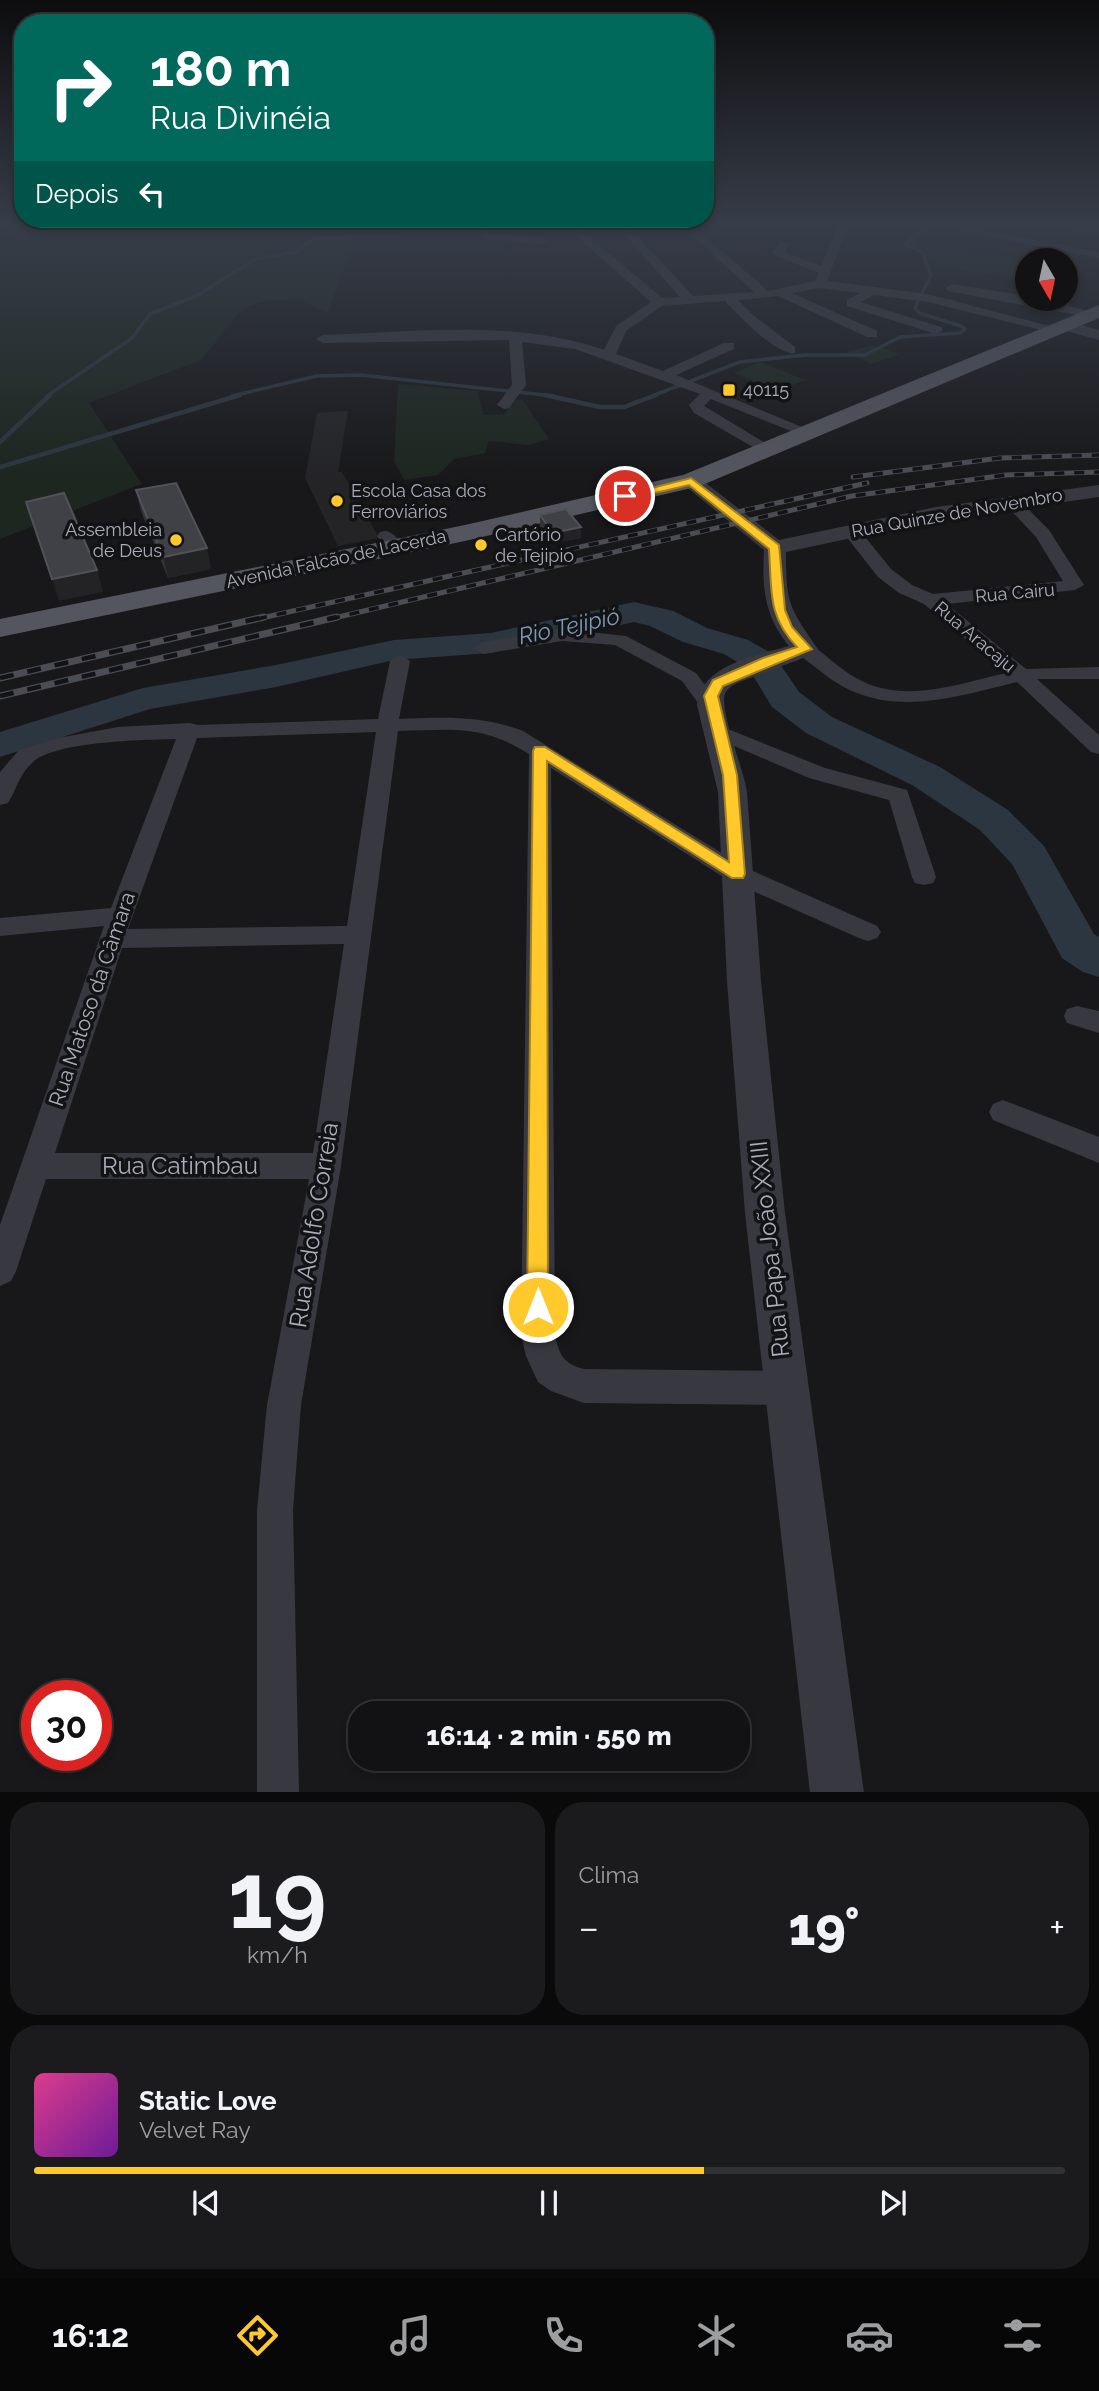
<!DOCTYPE html>
<html lang="pt">
<head>
<meta charset="utf-8">
<style>
  :root { --surface:#121214; --page:#1b1b1d; --text:#f1f3f6; --muted:#9c9ea0; --line:#313234; --accent:#ffc92b }
  body { margin:0; font-family:Raleway,sans-serif; background:var(--page); color:var(--text); height:100vh; display:flex; flex-direction:column; font-size:26px; white-space:nowrap }
  * { box-sizing:border-box; margin:0 }
  p { font-size:23px; color:var(--muted) }
  .icon { flex:none; width:38px; height:38px; fill:none; stroke:currentColor; stroke-width:2; stroke-linecap:round; stroke-linejoin:round }
  .map { position:relative; height:1792px; overflow:hidden }
  .side { display:flex; flex-direction:column; gap:10px; padding:10px; background:#0a0a0b; flex:1 }
  .side>* { flex:none }
  .top-card { position:absolute; left:14px; top:14px; width:700px; height:214px; border-radius:28px; box-shadow:0 4px 10px #0003,0 0 0 2px var(--line); background:#00695c; color:#fff; overflow:hidden }
  .needle { width:46px; rotate:171deg }
  .buttons { position:absolute; left:1015px; top:248px; display:grid; gap:14px }
  .buttons a { display:grid; place-items:center; width:63px; height:63px; border-radius:50%; background:var(--surface); box-shadow:0 4px 10px #0003,0 0 0 2px var(--line); font-size:35px }
  .speed { position:absolute; left:21px; top:1680px; display:flex; gap:14px; font-size:35px; font-weight:700; text-align:center }
  .speed>* { display:grid; place-content:center; width:91px; height:91px; border-radius:50%; background:var(--surface); box-shadow:0 4px 10px #0003,0 0 0 2px var(--line); line-height:1 }
  .speed .limit { border:10px solid #d22; background:#fff; color:#111 }
  .pin { position:absolute; display:grid; place-items:center; width:60px; height:60px; color:#fff; margin:-30px; border:4px solid #fff; border-radius:50%; box-shadow:0 2px 7px #0007 }
  .me { position:absolute; width:77px; margin:-38px; rotate:0deg; stroke-linejoin:round; filter:drop-shadow(0 0 5px #0008) }
  .turn { display:flex; align-items:center; gap:24px; height:147px; padding:0 21px; font-size:32px }
  .turn .icon { width:91px; height:91px; stroke-width:2.5 }
  .turn b { display:block; font-size:49px; line-height:60px }
  .then { display:flex; align-items:center; height:66px; padding:0 21px; background:#0003; gap:14px; font-size:26px }
  .big { font-size:52px; font-weight:800; line-height:1.1 }
  .side .widget { flex:1; display:flex; flex-direction:column; justify-content:center; gap:10px; min-width:0; padding:0 24px; border-radius:28px; background:var(--page) }
  .side .dial { align-items:center; gap:0 }
  .dial b { font-size:91px; line-height:1 }
  .song { display:flex; align-items:center; gap:21px }
  .cover { width:84px; height:84px; border-radius:10px; background:linear-gradient(135deg,hsl(330 70% 55%),hsl(280 70% 35%)) }
  .played { height:7px; border-radius:4px; background:linear-gradient(90deg,var(--accent) 65%,var(--line) 65%) }
  .keys { display:flex; justify-content:space-around; direction:ltr }
  .heat { display:flex; justify-content:space-between; align-items:center; font-size:38px; direction:ltr }
  .side .tiles { flex:1; display:grid; gap:10px; grid-template-columns:1fr 1fr }
  .widget:last-child { grid-column:span 2 }
  .trip { position:absolute; left:348px; top:1701px; width:402px; height:70px; border-radius:28px; background:var(--surface); box-shadow:0 4px 10px #0003,0 0 0 2px var(--line); font-weight:800; line-height:70px; text-align:center }
  .tab-bar { display:flex; height:112px; justify-content:space-around; align-items:center; background:#070708; color:var(--muted) }
  .tab-bar .icon { width:49px; height:49px }
  .tab-bar .on { color:var(--accent) }
  .tab-bar b { font-size:32px; color:var(--text) }
  .map>svg:first-child { display:block }
  .built { fill:#242427 }
  .green { fill:#1d261f }
  .lines { fill:none; stroke-linecap:round; stroke-linejoin:round }
  .stream-far1 { stroke:#2c3640; stroke-width:3.5 }
  .stream { stroke:#2c3640; stroke-width:4.5 }
  .river { fill:#2c3640; fill-rule:evenodd }
  .minor { fill:#383940; fill-rule:evenodd }
  .tertiary { fill:#383940; fill-rule:evenodd }
  .primary { fill:#54565f; fill-rule:evenodd }
  .rail-far1-casing { stroke:#4b4d55; stroke-width:5 }
  .rail-casing { stroke:#4b4d55; stroke-width:7 }
  .rail-far1 { stroke:#131315; stroke-width:3.5; stroke-dasharray:10; stroke-linecap:butt }
  .rail { stroke:#131315; stroke-width:4.5; stroke-dasharray:14; stroke-linecap:butt }
  .wall { fill:#343438 }
  .shaded-wall { fill:#232326 }
  .building { fill:#404146; stroke:#515258; stroke-width:2 }
  .route { fill:#ffc92b; stroke:#a6831c; stroke-width:2 }
  .poi-dot { fill:#ffc92b; stroke:#131315; stroke-width:2.5 }
  .labels { text-anchor:middle; stroke-width:7; stroke-linejoin:round; paint-order:stroke }
  .far-poi-label { font-size:18px; fill:#a9adbb; stroke:#131315; text-anchor:start }
  .far-street-label { font-size:18px; fill:#a9adbb; stroke:#131315 }
  .street-label { font-size:21px; fill:#a9adbb; stroke:#131315 }
  .water-label { font-size:23px; font-style:italic; fill:#7e98b8; stroke:#131315 }
  .near-street-label { font-size:24px; fill:#a9adbb; stroke:#131315 }
</style>
</head>
<body>
<div class="map">
<svg width="1099" height="1793" viewBox="0 0 1099 1793">
  <rect width="100%" height="100%" fill="#18181a"/>
  <!-- built -->
  <path class="built" d="M 348,411 L 338,472 L 342,472 L 379,538 L 338,546 L 305,478 L 317,413 Z"/>
  <!-- green -->
  <g class="green">
    <path d="M 0,226 L 348,226 L 349,236 L 354,239 L 328,313 L 301,301 L 270,300 L 249,306 L 236,316 L 201,360 L 89,403 L 142,484 L 0,539 Z"/>
    <path d="M 888,242 L 934,245 L 1027,262 L 1027,280 L 940,267 L 922,252 L 889,247 Z"/>
    <path d="M 875,345 L 900,354 L 872,364 L 846,352 Z"/>
    <path d="M 760,362 L 806,380 L 777,391 L 734,373 Z"/>
    <path d="M 398,384 L 477,391 L 484,415 L 504,414 L 514,401 L 522,399 L 549,439 L 529,445 L 489,441 L 485,453 L 454,459 L 438,475 L 404,480 L 394,461 Z"/>
  </g>
  <g class="lines">
    <!-- stream-far1 -->
    <g class="stream-far1">
      <path d="M 47,396 L 132,338 L 150,314 L 196,296 L 256,259 L 296,252 L 313,238 L 399,235 L 418,226"/>
      <path d="M 232,396 L 317,376 L 361,375 L 553,396"/>
      <path d="M 652,396 L 740,362 L 805,355 L 865,355 L 900,337 L 960,333 L 965,329 L 961,326 L 919,313 L 915,308 L 931,275 L 922,252 L 905,244 L 929,226"/>
    </g>
    <!-- stream -->
    <g class="stream">
      <path d="M 545,395 L 600,407 L 624,407 L 656,395"/>
      <path d="M 0,442 L 50,395"/>
      <path d="M 0,467 L 240,395"/>
    </g>
    <!-- river -->
    <path class="river" d="M 634,602 L 673,611 L 707,628 L 748,640 L 774,655 L 799,692 L 832,717 L 940,767 L 1008,810 L 1044,846 L 1094,934 L 1099,937 L 1099,977 L 1083,972 L 1062,958 L 1012,864 L 980,830 L 912,785 L 806,733 L 772,707 L 749,669 L 724,654 L 683,642 L 650,626 L 634,622 L 491,653 L 394,660 L 276,687 L 150,709 L 0,757 L 0,732 L 143,688 L 276,665 L 394,640 L 491,633 Z"/>
    <!-- minor -->
    <g class="minor">
      <path d="M 377,226 L 387,226 L 380,233 L 374,230 Z"/>
      <path d="M 477,226 L 487,226 L 491,233 L 542,238 L 548,241 L 542,244 L 487,239 L 483,238 Z"/>
      <path d="M 565,226 L 576,226 L 662,298 L 680,297 L 617,226 L 628,226 L 693,296 L 754,292 L 682,226 L 693,226 L 768,291 L 815,281 L 819,273 L 774,255 L 772,253 L 780,242 L 790,244 L 785,252 L 821,266 L 838,226 L 848,226 L 827,281 L 928,294 L 1061,329 L 1054,333 L 928,302 L 874,295 L 861,302 L 941,327 L 943,330 L 936,334 L 847,306 L 847,300 L 860,293 L 820,288 L 792,293 L 877,331 L 877,337 L 867,337 L 778,296 L 738,300 L 754,316 L 795,347 L 795,353 C 777,356 738,315 725,301 L 662,306 L 626,331 L 616,354 L 663,371 L 724,343 L 734,343 L 734,349 L 676,375 L 814,432 L 811,435 L 801,435 L 711,399 L 704,406 L 770,446 L 770,452 L 765,454 L 694,413 L 689,405 L 700,394 L 575,349 L 522,342 L 526,385 L 509,408 L 504,409 L 497,405 L 512,385 L 509,340 L 323,343 L 316,339 L 323,335 C 416,332 515,319 604,350 L 616,326 L 651,302 Z"/>
      <path d="M 936,226 L 958,226 L 1099,252 L 1099,258 Z"/>
      <path d="M 1064,226 L 1099,229 L 1099,235 L 1065,228 Z"/>
      <path d="M 952,284 L 1027,296 L 1027,299 L 1043,299 L 1098,314 L 1092,318 L 948,291 L 946,288 Z"/>
      <path d="M 1010,496 L 1016,497 L 1049,530 L 1084,585 L 1075,590 L 947,604 L 1026,669 L 1099,667 L 1099,679 L 1037,679 L 1099,735 L 1099,754 L 1091,752 L 1017,682 C 951,698 884,721 824,674 C 815,666 802,659 795,649 L 805,643 L 812,645 C 827,656 840,669 856,678 C 903,705 958,684 1006,673 L 924,604 L 899,593 L 878,577 L 842,531 L 845,527 L 857,527 L 891,569 L 912,585 L 933,594 L 1063,581 L 1036,537 L 1002,501 Z"/>
      <path d="M 386,531 C 394,533 399,540 404,547 L 401,551 L 389,551 L 377,536 L 380,532 Z"/>
      <path d="M 562,629 L 626,636 L 696,673 L 721,707 L 718,711 L 704,711 L 682,681 L 615,645 L 562,641 L 483,654 L 473,648 L 483,642 Z"/>
      <path d="M 400,655 L 410,661 L 399,719 C 443,717 482,715 523,731 L 746,868 L 877,926 L 881,932 L 877,938 L 868,941 L 859,938 L 728,880 L 551,768 L 555,1335 C 559,1355 564,1364 584,1369 L 783,1371 L 795,1376 L 800,1388 L 795,1400 L 783,1405 L 584,1403 L 551,1391 L 538,1382 L 526,1356 L 521,1335 L 529,754 C 482,724 451,730 398,731 L 341,1166 L 301,1405 L 293,1510 L 299,1793 L 257,1793 L 257,1510 L 267,1405 L 309,1179 L 46,1179 L 16,1271 L 11,1281 L 0,1286 L 0,1225 L 104,926 L 0,936 L 0,918 L 111,908 L 176,739 C 144,740 56,741 33,762 C 19,774 17,789 8,803 L 0,805 L 0,772 L 19,750 L 58,738 L 118,727 L 190,723 L 198,725 L 378,719 L 390,661 ZM 376,732 L 347,926 L 128,929 L 197,738 ZM 344,944 L 313,1153 L 55,1153 L 122,948 Z"/>
      <path d="M 718,725 L 825,768 L 907,790 L 936,877 L 933,883 L 924,885 L 915,883 L 912,877 L 889,800 L 809,778 L 711,736 L 707,731 Z"/>
      <path d="M 1077,1006 L 1099,1011 L 1099,1033 L 1067,1023 L 1064,1016 L 1067,1009 Z"/>
      <path d="M 1003,1100 L 1099,1137 L 1099,1163 L 993,1120 L 989,1112 L 993,1104 Z"/>
    </g>
    <!-- tertiary -->
    <g class="tertiary">
      <path d="M 1065,320 L 1099,330 L 1099,340 L 1059,329 L 1059,321 Z"/>
      <path d="M 691,475 L 698,477 L 779,540 L 936,507 L 1099,485 L 1099,497 L 936,520 L 786,552 C 786,604 789,607 818,649 L 814,654 L 737,683 C 732,686 727,688 725,694 C 719,710 744,770 747,792 L 761,981 L 785,1213 L 864,1793 L 810,1793 L 745,1213 L 727,981 L 718,792 L 697,705 C 700,665 758,655 789,646 C 764,616 762,587 764,550 L 684,485 L 681,481 Z"/>
    </g>
    <!-- primary -->
    <path class="primary" d="M 1099,305 L 1099,318 L 700,486 L 465,541 L 0,637 L 0,619 L 465,525 L 683,475 Z"/>
    <defs>
      <g id="rail-far1">
        <path d="M 853,477 L 1000,458 L 1099,455"/>
        <path d="M 257,619 L 867,483"/>
        <path d="M 330,619 L 852,496 L 1006,475 L 1099,472"/>
      </g>
      <g id="rail">
        <path d="M 0,678 L 264,617"/>
        <path d="M 0,696 L 337,617"/>
      </g>
    </defs>
    <!-- rail-far1 casing -->
    <use href="#rail-far1" class="rail-far1-casing"/>
    <!-- rail casing -->
    <use href="#rail" class="rail-casing"/>
    <!-- rail-far1 -->
    <use href="#rail-far1" class="rail-far1"/>
    <!-- rail -->
    <use href="#rail" class="rail"/>
  </g>
  <!-- wall -->
  <g class="wall">
    <path d="M 136,490 L 211,569 L 168,578 L 141,511 Z"/>
    <path d="M 540,515 L 581,527 L 581,538 L 553,543 L 540,526 Z"/>
  </g>
  <!-- shaded-wall -->
  <g class="shaded-wall">
    <path d="M 581,527 L 581,538 L 553,543 L 553,533 Z"/>
    <path d="M 207,548 L 211,569 L 168,578 L 163,557 Z"/>
    <path d="M 97,570 L 103,592 L 59,601 L 52,579 Z"/>
  </g>
  <!-- building -->
  <g class="building">
    <path d="M 176,483 L 207,548 L 163,557 L 136,490 Z"/>
    <path d="M 64,493 L 97,570 L 52,579 L 26,502 Z"/>
    <path d="M 566,509 L 581,527 L 553,533 L 540,515 Z"/>
  </g>
  <!-- sky -->
  <linearGradient id="sky" x2="0" y2="1"><stop stop-color="#0d0d0e"/><stop offset="0.47" stop-color="#373d49"/><stop offset="1" stop-color="#373d49" stop-opacity="0"/></linearGradient>
  <rect width="1099" height="477" fill="url(#sky)"/>
  <!-- route -->
  <path class="route" d="M 691,478 L 779,545 L 785,610 L 792,627 L 812,649 L 723,686 L 718,696 L 737,775 L 745,874 L 743,878 L 732,878 L 547,761 L 548,1307 L 545,1314 L 538,1317 L 530,1314 L 527,1307 L 533,751 L 535,747 L 545,747 L 729,862 L 723,775 L 704,696 L 713,680 L 763,658 L 797,647 C 767,616 772,590 769,549 L 689,485 L 625,500 L 620,496 Z"/>
  <!-- markers -->
  <g class="poi-dot">
    <rect x="722" y="383" width="14" height="14" rx="3.5"/>
    <circle cx="337" cy="501" r="7"/>
    <circle cx="176" cy="540" r="7"/>
    <circle cx="481" cy="545" r="7"/>
  </g>
  <g class="labels">
    <!-- far-poi labels -->
    <g class="far-poi-label">
      <text x="743" y="396">40115</text>
      <text x="351" y="497">Escola Casa dos<tspan x="351" dy="21">Ferroviários</tspan></text>
      <text x="162" y="536" text-anchor="end">Assembleia<tspan x="162" dy="21">de Deus</tspan></text>
      <text x="495" y="541">Cartório<tspan x="495" dy="21">de Tejipio</tspan></text>
    </g>
    <!-- far-street labels -->
    <g class="far-street-label">
      <text transform="translate(957 513) rotate(-10)" y="6">Rua Quinze de Novembro</text>
      <text transform="translate(336 559) rotate(-12)" y="6">Avenida Falcão de Lacerda</text>
      <text transform="translate(1015 593) rotate(-5)" y="6">Rua Cairu</text>
      <text transform="translate(975 637) rotate(40)" y="6">Rua Aracaju</text>
    </g>
    <!-- street labels -->
    <g class="street-label">
      <text transform="translate(92 999) rotate(-71)" y="7">Rua Matoso da Câmara</text>
    </g>
    <!-- water labels -->
    <g class="water-label">
      <text transform="translate(569 626) rotate(-12)" y="8">Rio Tejipió</text>
    </g>
    <!-- near-street labels -->
    <g class="near-street-label">
      <text x="180" y="1174">Rua Catimbau</text>
      <text transform="translate(314 1225) rotate(-81)" y="8">Rua Adolfo Correia</text>
      <text transform="translate(770 1249) rotate(-96)" y="8">Rua Papa João XXIII</text>
    </g>
  </g>
</svg>
<div class="buttons">
<a><svg class="needle" viewBox="-14 -14 28 28"><path d="M0-13l5 13h-10z" fill="#e53935"/><path d="M0 13l5-13h-10z" fill="#9c9ea0"/></svg></a>
</div>
<div class="speed"><div class="limit">30</div></div>
<div class="pin" style="left:625px;top:496px;background:#d93025"><svg class="icon" aria-label="arrive" viewBox="0 0 24 24"><path d="M6 21V4h12l-3 4 3 4H6"/></svg></div>
<svg class="me" style="left:538px;top:1307px" viewBox="-20 -20 40 40"><circle r="17" fill="#ffc92b" stroke="#fff" stroke-width="3"/><path d="M0-11L8 9 0 5-8 9z" fill="#fff"/></svg>
<div class="trip">16:14 · 2 min · 550 m</div>
<div class="top-card">
<div class="turn"><svg class="icon" aria-label="right" viewBox="0 0 24 24"><path d="M7 20v-9h11M14 6l5 5-5 5"/></svg><div><b>180 m</b>Rua Divinéia</div></div>
<div class="then">Depois<svg class="icon" aria-label="left" viewBox="0 0 24 24"><path d="M17 20v-9H6M10 6l-5 5 5 5"/></svg></div>
</div>
</div>
<section class="side">
<div class="tiles">
<div class="widget dial"><b>19</b><p>km/h</p></div>
<div class="widget"><p>Clima</p>
<div class="heat"><a>−</a><b class="big">19°</b><a>+</a></div>
</div>
<div class="widget">
<div class="song"><i class="cover"></i><div><b>Static Love</b><p>Velvet Ray</p></div></div>
<div class="played"></div>
<div class="keys"><svg class="icon" aria-label="previous" viewBox="0 0 24 24"><path d="M18 5L8 12l10 7zM5 5v14"/></svg><svg class="icon" aria-label="pause" viewBox="0 0 24 24"><path d="M8 5v14M16 5v14"/></svg><svg class="icon" aria-label="next" viewBox="0 0 24 24"><path d="M6 5l10 7-10 7zM19 5v14"/></svg></div>
</div>
</div>
</section>
<nav class="tab-bar">
<b>16:12</b>
<svg class="icon on" aria-label="directions" viewBox="0 0 24 24"><path d="M12 3l9 9-9 9-9-9zM9 14v-3h6M13 9l2 2-2 2"/></svg>
<svg class="icon" aria-label="music" viewBox="0 0 24 24"><path d="M9 18V5l10-2v13"/><circle cx="6" cy="18" r="3"/><circle cx="16" cy="16" r="3"/></svg>
<svg class="icon" aria-label="phone" viewBox="0 0 24 24"><path d="M5 4h4l2 5-3 2q2 4 5 5l2-3 5 2v4C11 20 4 13 5 4z"/></svg>
<svg class="icon" aria-label="climate" viewBox="0 0 24 24"><path d="M12 3v18M4 7l16 10M4 17L20 7"/></svg>
<svg class="icon" aria-label="car" viewBox="0 0 24 24"><path d="M5 17H2v-5l4-1 3-4h7l3 4 3 1v5h-3M9 17h6M6 11h13"/><circle cx="7" cy="17" r="2"/><circle cx="17" cy="17" r="2"/></svg>
<svg class="icon" aria-label="filters" viewBox="0 0 24 24"><path d="M4 7h16M4 17h16"/><circle cx="9" cy="7" r="2"/><circle cx="15" cy="17" r="2"/></svg>
</nav>
</body>
</html>
